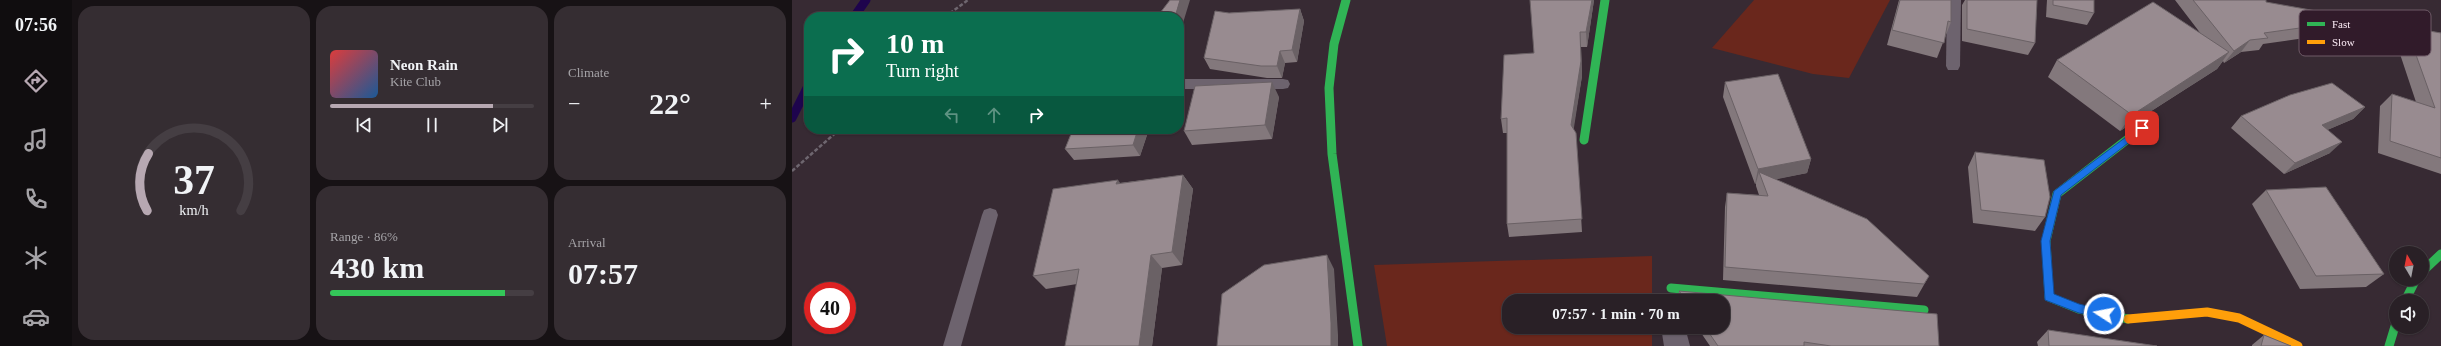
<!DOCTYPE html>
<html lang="en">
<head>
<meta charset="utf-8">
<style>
  :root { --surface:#292026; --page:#352d32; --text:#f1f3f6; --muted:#a5a3a7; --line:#453e43; --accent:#b7a8b2 }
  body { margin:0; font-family:"Times New Roman",serif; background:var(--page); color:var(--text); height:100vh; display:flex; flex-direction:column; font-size:15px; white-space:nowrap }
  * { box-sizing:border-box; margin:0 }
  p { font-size:13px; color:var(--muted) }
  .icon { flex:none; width:22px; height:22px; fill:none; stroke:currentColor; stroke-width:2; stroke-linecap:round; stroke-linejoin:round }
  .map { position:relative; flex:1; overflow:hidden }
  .sheet { display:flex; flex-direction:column; gap:6px; padding:6px; background:#171215; width:720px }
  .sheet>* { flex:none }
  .hud { position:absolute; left:12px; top:12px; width:380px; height:122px; border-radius:16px; box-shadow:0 1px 3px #0004,0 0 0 1px var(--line); background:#0b6e4f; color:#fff; overflow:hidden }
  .needle { width:26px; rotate:350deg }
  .buttons { position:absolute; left:1597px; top:246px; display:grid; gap:8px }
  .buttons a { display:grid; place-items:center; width:40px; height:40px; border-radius:50%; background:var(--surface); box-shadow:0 1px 3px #0004,0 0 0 1px var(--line); font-size:20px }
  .speed { position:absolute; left:12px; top:282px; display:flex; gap:8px; font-size:20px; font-weight:700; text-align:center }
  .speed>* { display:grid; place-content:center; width:52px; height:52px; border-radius:50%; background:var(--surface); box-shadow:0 1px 3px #0004,0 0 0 1px var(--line); line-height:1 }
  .speed .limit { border:6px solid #d22; background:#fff; color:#111 }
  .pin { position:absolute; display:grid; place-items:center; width:34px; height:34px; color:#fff; margin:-17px; border-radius:8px; box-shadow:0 2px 6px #0006 }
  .me { position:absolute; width:44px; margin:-22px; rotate:281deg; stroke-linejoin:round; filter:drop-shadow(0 0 3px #0008) }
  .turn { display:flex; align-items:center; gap:14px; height:84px; padding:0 16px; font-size:18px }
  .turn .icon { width:52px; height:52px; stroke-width:2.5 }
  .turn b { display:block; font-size:28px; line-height:34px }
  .lanes { display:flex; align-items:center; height:38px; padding:0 16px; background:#0003; justify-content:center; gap:20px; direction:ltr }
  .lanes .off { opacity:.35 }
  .big { font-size:30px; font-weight:800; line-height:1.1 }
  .sheet .card { flex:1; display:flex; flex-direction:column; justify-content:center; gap:6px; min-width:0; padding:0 14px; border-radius:16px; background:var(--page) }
  .sheet .dial { align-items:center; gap:0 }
  .dial svg { height:104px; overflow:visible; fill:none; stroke:var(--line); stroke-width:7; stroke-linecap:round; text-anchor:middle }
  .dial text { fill:var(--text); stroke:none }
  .song { display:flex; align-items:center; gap:12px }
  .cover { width:48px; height:48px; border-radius:6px; background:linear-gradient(135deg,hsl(0 70% 55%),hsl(210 70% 35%)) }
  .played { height:4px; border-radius:2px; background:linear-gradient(90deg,var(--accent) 80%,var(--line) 80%) }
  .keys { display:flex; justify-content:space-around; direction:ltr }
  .heat { display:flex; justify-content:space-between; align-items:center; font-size:22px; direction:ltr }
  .charge { height:6px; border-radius:3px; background:linear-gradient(90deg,#34c759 86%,var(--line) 0) }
  .sheet .tiles { flex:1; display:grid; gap:6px; grid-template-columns:repeat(3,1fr) }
  .card:first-child { grid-row:span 2 }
  .trip { position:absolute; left:710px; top:294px; width:228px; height:40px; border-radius:16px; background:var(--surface); box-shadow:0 1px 3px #0004,0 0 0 1px var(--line); font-weight:800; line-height:40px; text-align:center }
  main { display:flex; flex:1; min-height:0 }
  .menu { display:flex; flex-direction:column; width:72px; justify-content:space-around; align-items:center; background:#100d0f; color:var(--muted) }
  .menu .icon { width:28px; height:28px }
  .menu .on { color:var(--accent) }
  .menu b { font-size:18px; color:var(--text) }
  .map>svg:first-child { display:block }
  .green { fill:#6a271c }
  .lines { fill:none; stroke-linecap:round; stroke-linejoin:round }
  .stream { stroke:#1e044d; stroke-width:9 }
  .path { stroke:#6e666f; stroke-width:2.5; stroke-dasharray:4 2; stroke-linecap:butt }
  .lane { fill:#6d636e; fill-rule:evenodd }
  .street { fill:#6d636e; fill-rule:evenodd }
  .fast { stroke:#30b455; stroke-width:9 }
  .slow { stroke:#ff9f0a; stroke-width:9 }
  .wall { fill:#83787c }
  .shaded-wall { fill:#6a6165 }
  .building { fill:#988b90; stroke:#6a6165 }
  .route { fill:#1a73e8; stroke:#114b97 }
  .key { fill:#311b2a; stroke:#6e5a67; stroke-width:1 }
  .key-label { font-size:11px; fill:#fcecf6 }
</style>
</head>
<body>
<main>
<nav class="menu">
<b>07:56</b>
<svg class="icon on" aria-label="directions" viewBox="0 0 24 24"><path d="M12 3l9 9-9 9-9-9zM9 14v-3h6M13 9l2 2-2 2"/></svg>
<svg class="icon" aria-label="music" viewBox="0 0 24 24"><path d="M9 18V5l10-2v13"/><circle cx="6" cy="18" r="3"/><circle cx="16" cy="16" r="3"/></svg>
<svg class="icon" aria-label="phone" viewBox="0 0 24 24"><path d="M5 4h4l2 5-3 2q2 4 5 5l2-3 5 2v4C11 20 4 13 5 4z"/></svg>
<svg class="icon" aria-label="climate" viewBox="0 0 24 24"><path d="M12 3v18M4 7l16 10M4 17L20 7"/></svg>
<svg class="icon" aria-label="car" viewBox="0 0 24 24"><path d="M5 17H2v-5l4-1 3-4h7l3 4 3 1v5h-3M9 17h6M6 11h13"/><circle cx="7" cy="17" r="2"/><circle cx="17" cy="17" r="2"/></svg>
</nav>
<section class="sheet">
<div class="tiles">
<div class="card dial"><svg viewBox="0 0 100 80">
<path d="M14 69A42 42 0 1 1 86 69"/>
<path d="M14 69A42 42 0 0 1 15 25" stroke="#b7a8b2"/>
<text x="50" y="56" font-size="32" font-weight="700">37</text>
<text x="50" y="72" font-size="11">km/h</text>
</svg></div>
<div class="card">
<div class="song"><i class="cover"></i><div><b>Neon Rain</b><p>Kite Club</p></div></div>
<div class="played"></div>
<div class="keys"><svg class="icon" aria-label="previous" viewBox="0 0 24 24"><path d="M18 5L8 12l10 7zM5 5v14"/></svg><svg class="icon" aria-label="pause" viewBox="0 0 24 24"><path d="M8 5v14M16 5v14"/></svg><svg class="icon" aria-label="next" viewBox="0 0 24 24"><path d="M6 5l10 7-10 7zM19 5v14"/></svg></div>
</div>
<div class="card"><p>Climate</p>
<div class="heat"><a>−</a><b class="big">22°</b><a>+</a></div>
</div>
<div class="card"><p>Range · 86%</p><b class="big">430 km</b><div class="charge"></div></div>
<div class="card"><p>Arrival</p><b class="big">07:57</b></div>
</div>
</section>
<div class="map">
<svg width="1649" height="346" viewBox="0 0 1649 346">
  <rect width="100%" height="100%" fill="#372a33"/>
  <!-- green -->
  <g class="green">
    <path d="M 962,0 L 1098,0 L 1057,78 L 1021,74 L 920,48 Z"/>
    <path d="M 860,256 L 860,301 L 717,301 L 717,327 L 860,327 L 860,346 L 595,346 L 582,265 Z"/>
  </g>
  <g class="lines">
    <!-- stream -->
    <g class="stream">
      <path d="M 62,17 L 74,0"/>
      <path d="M 0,118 L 17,84"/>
    </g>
    <!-- path -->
    <g class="path">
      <path d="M 153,17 L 176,0"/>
      <path d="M 0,171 L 48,129"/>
    </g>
    <!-- lane -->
    <g class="lane">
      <path d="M 1155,0 L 1169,0 L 1168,66 L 1166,70 L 1156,70 L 1154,66 Z"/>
      <path d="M 387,79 L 491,79 L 496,80 L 498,84 L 496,88 L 491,89 L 387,89 Z"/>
      <path d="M 198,208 L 204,210 L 206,215 L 169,346 L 151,346 L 190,215 L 192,210 Z"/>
    </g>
    <!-- street -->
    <path class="street" d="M 869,327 L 893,327 L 898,346 L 872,346 Z"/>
    <!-- fast -->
    <g class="fast">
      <path d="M 554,0 L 542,44 L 537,88 L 540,154 L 566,346"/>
      <path d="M 792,140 L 813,0"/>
      <path d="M 1630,272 L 1649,254"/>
      <path d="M 879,288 L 1132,310"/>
      <path d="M 1613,301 L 1624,279"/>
      <path d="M 1336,319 L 1287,309 L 1257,297 L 1254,241 L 1265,194 L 1350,128"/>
      <path d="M 1597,346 L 1604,323"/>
    </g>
    <!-- slow -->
    <path class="slow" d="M 1336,319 L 1415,312 L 1447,318 L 1506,346"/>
  </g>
  <!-- wall -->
  <g class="wall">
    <path d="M 802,0 L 795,47 L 789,47 L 790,76 L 781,129 L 784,133 L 790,232 L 717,237 L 715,224 L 715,133 L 711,133 L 709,119 L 742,53 Z"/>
    <path d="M 1107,0 L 1159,0 L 1159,22 L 1145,58 L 1095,45 Z"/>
    <path d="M 1173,0 L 1245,0 L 1243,43 L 1236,55 L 1170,41 L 1170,5 Z"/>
    <path d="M 1255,0 L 1302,0 L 1302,13 L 1295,25 L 1254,17 Z"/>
    <path d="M 1383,0 L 1474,0 L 1474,2 L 1558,21 L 1547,33 L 1471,44 L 1467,50 L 1449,52 L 1432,63 L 1431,61 L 1425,69 L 1328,131 L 1256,77 L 1265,60 L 1409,34 Z"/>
    <path d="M 508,9 L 512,21 L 505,62 L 493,63 L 490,78 L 475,78 L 418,69 L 412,58 L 437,13 Z"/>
    <path d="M 1614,27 L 1649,33 L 1649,175 L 1649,174 L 1586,153 L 1588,106 L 1600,94 L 1624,102 L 1603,39 Z"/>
    <path d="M 933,82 L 1019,159 L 1015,173 L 984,179 L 1137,276 L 1125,297 L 931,280 L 933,207 L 935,193 L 967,195 L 964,186 L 964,183 L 963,184 L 931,97 Z"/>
    <path d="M 487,97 L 480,139 L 400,145 L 392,131 Z"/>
    <path d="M 1573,107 L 1561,119 L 1535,130 L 1538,153 L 1492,174 L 1439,128 L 1449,116 Z"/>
    <path d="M 281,129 L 357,129 L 348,156 L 282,160 L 273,149 Z"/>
    <path d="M 1183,152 L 1253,217 L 1243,231 L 1181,223 L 1176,167 Z"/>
    <path d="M 391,175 L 401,189 L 390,265 L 370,268 L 360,346 L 273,346 L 285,284 L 254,289 L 241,276 L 328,183 Z"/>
    <path d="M 1474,190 L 1592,274 L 1574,287 L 1508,289 L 1460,204 Z"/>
    <path d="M 887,291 L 1147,346 L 918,346 L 905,327 L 931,327 L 931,301 L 886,301 Z"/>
    <path d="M 1256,330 L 1365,346 L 1246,346 L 1245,342 Z"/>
    <path d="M 1472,335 L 1499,346 L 1460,346 L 1460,345 Z"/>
  </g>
  <!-- shaded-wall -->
  <g class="shaded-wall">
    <path d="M 388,0 L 398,0 L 387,36 L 387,17 L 383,17 Z"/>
    <path d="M 800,0 L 802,0 L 795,47 L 794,32 Z"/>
    <path d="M 508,9 L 512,21 L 505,62 L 500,50 Z"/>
    <path d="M 788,32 L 790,76 L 780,140 L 779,125 Z"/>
    <path d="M 1458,40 L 1449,52 L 1432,63 L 1442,51 Z"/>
    <path d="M 488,51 L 493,63 L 490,78 L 485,66 Z"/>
    <path d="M 1437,52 L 1425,69 L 1328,131 L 1340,115 Z"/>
    <path d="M 480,82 L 487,97 L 480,139 L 473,125 Z"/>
    <path d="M 1573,107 L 1561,119 L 1519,137 L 1530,125 Z"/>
    <path d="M 346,129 L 357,129 L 348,156 L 341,145 Z"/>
    <path d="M 1550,142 L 1538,153 L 1492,174 L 1503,163 Z"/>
    <path d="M 1019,159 L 1015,173 L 971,182 L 967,172 L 964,183 L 963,184 L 966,169 Z"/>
    <path d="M 391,175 L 401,189 L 390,265 L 380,252 Z"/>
    <path d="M 326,180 L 336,194 L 324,184 Z"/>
    <path d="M 359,255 L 370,268 L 360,346 L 347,346 Z"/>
    <path d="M 535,255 L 542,269 L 546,335 L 546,346 L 539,346 Z"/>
  </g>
  <!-- building -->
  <g class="building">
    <path d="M 378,0 L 388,0 L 383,17 L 365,17 Z"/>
    <path d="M 738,0 L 800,0 L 794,32 L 788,32 L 789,61 L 779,125 L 784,133 L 790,219 L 715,224 L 715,118 L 709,119 L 712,55 L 742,53 Z"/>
    <path d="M 1108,0 L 1159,0 L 1159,22 L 1156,21 L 1152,43 L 1100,30 Z"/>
    <path d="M 1175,0 L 1245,0 L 1243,43 L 1175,29 Z"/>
    <path d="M 1261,0 L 1302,0 L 1302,13 L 1261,5 Z"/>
    <path d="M 1401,0 L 1474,0 L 1474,2 L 1558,17 L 1558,21 L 1472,33 L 1476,38 L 1458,40 L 1442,51 Z"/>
    <path d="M 1361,2 L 1437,52 L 1340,115 L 1265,60 Z"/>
    <path d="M 508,9 L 500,50 L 488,51 L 485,66 L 469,66 L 412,58 L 423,11 L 437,13 Z"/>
    <path d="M 1614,27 L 1649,33 L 1649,158 L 1598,141 L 1600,94 L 1643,108 Z"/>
    <path d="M 986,74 L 1019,159 L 966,169 L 933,82 Z"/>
    <path d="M 480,82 L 473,125 L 392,131 L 403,86 Z"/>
    <path d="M 1540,83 L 1573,107 L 1530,125 L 1550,142 L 1503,163 L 1449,116 L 1498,95 Z"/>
    <path d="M 281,129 L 346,129 L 341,145 L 273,149 Z"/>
    <path d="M 1183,152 L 1252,160 L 1258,197 L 1253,217 L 1189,210 Z"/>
    <path d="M 967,172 L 1075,219 L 1137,276 L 1132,284 L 933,267 L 935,193 L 976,196 Z"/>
    <path d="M 391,175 L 380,252 L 359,255 L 347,346 L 273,346 L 287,269 L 241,276 L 261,189 L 326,180 L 324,184 Z"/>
    <path d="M 1534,187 L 1592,274 L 1524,276 L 1474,190 Z"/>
    <path d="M 535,255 L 539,323 L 539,346 L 425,346 L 430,294 L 472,265 Z"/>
    <path d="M 887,291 L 1145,314 L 1147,346 L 1039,346 L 1012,342 L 1012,346 L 926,346 L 913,327 L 931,327 L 931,301 L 895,301 Z"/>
    <path d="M 1256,330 L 1365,346 L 1257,346 Z"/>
    <path d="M 1472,335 L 1499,346 L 1469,346 Z"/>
  </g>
  <!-- route -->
  <path class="route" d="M 1350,125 L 1354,128 L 1353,130 L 1269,195 L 1258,241 L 1262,294 L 1287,304 L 1316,311 L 1316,317 L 1312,318 L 1287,313 L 1253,300 L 1249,241 L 1262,191 Z"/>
  <!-- legend -->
  <rect x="1507" y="10" width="132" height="46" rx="6" class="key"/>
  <rect x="1515" y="22" width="18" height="4" fill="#30b455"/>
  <rect x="1515" y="40" width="18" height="4" fill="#ff9f0a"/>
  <g class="key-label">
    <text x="1540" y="28">Fast</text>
    <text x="1540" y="46">Slow</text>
  </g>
</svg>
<div class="buttons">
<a><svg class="needle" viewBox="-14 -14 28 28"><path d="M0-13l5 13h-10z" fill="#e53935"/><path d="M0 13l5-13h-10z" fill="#a5a3a7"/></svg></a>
<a><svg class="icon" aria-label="sound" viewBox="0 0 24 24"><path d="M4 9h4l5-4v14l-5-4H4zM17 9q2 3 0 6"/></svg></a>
</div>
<div class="speed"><div class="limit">40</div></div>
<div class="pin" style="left:1350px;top:128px;background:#d93025"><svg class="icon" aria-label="arrive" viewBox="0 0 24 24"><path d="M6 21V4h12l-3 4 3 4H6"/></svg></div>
<svg class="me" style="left:1312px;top:314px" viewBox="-20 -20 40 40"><circle r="17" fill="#1a73e8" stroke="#fff" stroke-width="3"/><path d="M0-11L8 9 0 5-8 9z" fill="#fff"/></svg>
<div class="trip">07:57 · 1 min · 70 m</div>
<div class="hud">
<div class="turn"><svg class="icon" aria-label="right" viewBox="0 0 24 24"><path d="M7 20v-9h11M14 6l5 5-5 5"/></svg><div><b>10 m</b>Turn right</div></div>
<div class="lanes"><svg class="icon off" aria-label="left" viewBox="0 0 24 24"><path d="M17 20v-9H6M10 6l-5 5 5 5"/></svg><svg class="icon off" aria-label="ahead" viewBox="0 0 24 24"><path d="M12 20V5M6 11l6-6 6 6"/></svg><svg class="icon" aria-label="right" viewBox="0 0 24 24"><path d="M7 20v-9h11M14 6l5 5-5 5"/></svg></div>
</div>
</div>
</main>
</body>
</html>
